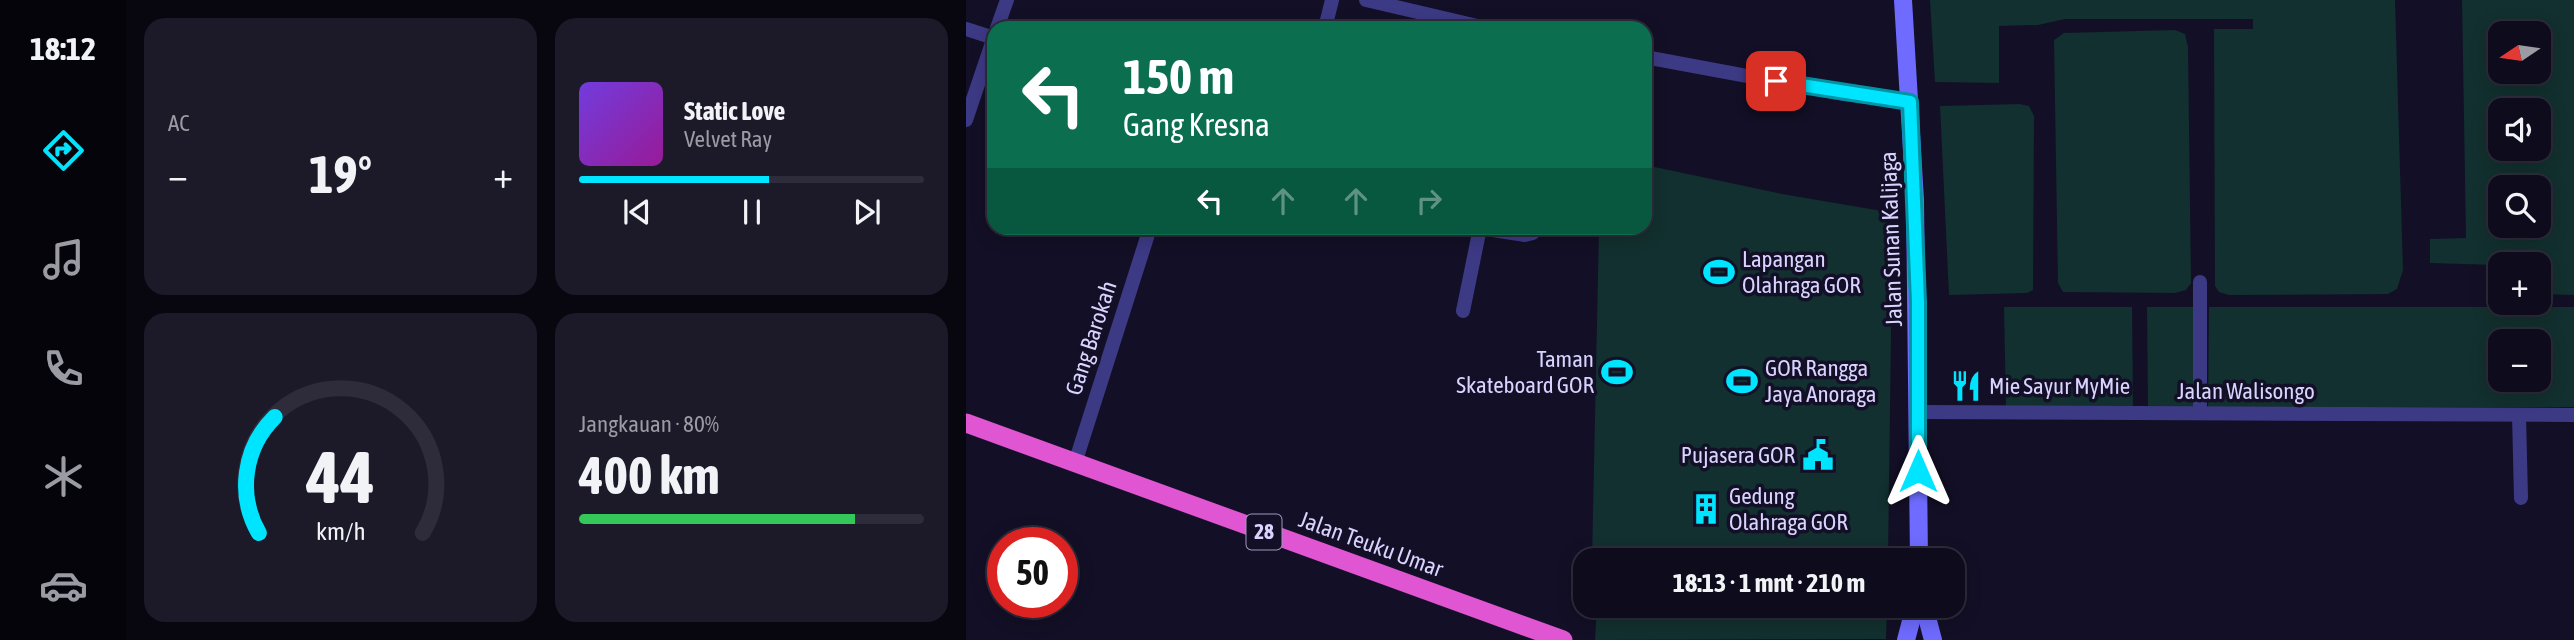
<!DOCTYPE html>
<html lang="id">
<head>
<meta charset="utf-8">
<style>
  :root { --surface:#0e0b1c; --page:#1c1929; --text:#f1f3f6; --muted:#9b9ba3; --line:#2e2b3b; --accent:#00e5ff }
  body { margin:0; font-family:"Asap Condensed",sans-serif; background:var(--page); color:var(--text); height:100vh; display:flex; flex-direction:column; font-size:26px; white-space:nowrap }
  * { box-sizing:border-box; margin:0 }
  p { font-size:23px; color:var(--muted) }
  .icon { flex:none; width:38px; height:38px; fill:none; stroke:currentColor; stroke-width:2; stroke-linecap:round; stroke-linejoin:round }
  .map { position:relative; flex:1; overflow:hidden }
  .sheet { display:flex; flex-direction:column; gap:18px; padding:18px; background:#08060f; width:840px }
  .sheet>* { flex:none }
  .guide { position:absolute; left:21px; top:21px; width:665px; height:214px; border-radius:21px; box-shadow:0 4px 18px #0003,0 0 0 2px var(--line); background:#0b6e4f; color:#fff; overflow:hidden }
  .needle { width:46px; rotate:257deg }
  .fabs { position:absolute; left:1522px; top:21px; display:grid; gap:14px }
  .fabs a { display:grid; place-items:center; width:63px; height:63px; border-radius:14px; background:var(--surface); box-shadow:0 4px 18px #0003,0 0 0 2px var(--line); font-size:35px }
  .speed { position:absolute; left:21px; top:527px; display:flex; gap:14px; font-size:35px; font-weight:700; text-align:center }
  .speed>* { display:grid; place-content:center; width:91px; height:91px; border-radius:50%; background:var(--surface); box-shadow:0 4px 18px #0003,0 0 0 2px var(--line); line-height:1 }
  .speed .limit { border:10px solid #d22; background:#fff; color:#111 }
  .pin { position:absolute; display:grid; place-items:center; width:60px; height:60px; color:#fff; margin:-30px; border-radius:14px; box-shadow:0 4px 10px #0006 }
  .me { position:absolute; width:77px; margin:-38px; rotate:0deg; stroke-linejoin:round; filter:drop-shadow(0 0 5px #0008) }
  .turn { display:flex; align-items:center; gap:24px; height:147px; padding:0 21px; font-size:32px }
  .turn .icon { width:91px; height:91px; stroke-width:2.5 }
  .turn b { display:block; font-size:49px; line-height:60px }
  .lanes { display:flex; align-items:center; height:66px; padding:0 21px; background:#0003; justify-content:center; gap:35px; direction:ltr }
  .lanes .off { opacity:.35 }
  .big { font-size:52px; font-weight:700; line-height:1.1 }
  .sheet .widget { flex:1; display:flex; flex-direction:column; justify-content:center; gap:10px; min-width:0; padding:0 24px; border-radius:21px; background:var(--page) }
  .sheet .dial { align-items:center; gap:0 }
  .dial svg { height:182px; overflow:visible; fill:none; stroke:var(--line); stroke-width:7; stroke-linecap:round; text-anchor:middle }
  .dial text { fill:var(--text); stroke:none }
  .song { display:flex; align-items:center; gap:21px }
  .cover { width:84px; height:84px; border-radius:10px; background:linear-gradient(135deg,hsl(260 70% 55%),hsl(300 70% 35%)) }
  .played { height:7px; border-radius:4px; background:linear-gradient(90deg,var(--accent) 55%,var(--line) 55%) }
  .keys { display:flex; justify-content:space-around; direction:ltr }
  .heat { display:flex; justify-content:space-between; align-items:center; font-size:38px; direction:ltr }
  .charge { height:10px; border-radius:5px; background:linear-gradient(90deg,#34c759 80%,var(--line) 0) }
  .sheet .tiles { flex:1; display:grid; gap:18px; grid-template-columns:repeat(2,1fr) }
  .trip { position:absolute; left:607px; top:548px; width:392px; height:70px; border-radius:21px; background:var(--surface); box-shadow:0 4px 18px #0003,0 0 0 2px var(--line); font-weight:700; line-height:70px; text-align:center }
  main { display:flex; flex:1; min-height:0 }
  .tab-bar { display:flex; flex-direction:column; width:126px; justify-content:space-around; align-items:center; background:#06040b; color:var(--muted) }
  .tab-bar .icon { width:49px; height:49px }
  .tab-bar .on { color:var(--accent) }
  .tab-bar b { font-size:32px; color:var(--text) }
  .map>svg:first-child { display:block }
  .green { fill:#12302f; fill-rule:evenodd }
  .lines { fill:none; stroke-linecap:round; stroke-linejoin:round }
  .minor { stroke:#3d3a85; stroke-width:14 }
  .secondary { stroke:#6f6bff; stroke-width:18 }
  .trunk { stroke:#e055d1; stroke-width:19 }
  .route-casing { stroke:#0095a6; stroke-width:18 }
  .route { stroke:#00e5ff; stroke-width:12 }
  .labels { text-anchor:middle; stroke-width:7; stroke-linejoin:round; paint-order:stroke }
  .shield { fill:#130f26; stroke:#9e99be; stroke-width:2 }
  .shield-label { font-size:21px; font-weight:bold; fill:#d9d4ff }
  .street-label { font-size:23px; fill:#d9d4ff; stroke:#130f26 }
  .poi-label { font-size:23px; fill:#d9d4ff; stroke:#130f26; text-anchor:start }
</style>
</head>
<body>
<main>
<nav class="tab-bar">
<b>18:12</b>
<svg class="icon on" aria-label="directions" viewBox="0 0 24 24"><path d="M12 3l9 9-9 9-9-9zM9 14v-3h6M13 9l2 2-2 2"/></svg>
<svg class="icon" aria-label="music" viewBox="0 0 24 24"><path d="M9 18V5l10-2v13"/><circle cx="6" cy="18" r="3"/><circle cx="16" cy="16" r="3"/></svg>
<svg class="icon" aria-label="phone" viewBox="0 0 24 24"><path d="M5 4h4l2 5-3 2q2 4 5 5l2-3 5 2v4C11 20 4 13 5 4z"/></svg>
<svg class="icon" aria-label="climate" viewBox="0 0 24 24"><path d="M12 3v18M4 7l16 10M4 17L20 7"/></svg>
<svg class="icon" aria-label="car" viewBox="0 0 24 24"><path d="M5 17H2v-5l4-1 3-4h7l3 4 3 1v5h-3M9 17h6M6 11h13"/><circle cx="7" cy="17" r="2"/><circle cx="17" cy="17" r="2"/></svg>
</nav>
<section class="sheet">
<div class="tiles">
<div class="widget"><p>AC</p>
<div class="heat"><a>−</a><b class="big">19°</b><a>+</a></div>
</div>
<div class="widget">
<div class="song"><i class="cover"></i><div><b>Static Love</b><p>Velvet Ray</p></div></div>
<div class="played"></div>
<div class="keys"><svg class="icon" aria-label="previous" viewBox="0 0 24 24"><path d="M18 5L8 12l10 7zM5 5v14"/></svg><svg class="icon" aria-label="pause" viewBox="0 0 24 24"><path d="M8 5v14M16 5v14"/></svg><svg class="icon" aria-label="next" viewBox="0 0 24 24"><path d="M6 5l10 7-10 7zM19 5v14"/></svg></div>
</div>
<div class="widget dial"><svg viewBox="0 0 100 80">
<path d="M14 69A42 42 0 1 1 86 69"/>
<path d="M14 69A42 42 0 0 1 21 18" stroke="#00e5ff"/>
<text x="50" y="56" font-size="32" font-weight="700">44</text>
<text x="50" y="72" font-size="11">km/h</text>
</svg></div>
<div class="widget"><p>Jangkauan · 80%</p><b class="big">400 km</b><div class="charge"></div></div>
</div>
</section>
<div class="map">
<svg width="1608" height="640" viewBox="0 0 1608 640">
  <rect width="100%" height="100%" fill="#130f26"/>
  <!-- green -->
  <g class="green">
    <path d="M 964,0 L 1429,0 L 1437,270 L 1431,289 L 1422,294 L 1263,295 L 1253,292 L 1249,286 L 1248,29 L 1287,29 L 1287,19 L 1099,19 L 1072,25 L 1033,26 L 1033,83 L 969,82 Z"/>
    <path d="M 1496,0 L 1608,0 L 1608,295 L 1573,294 L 1573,264 L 1535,264 L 1535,294 L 1530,294 L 1530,265 L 1464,263 L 1464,239 L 1500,238 ZM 1535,33 L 1573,33 L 1573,72 L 1535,72 ZM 1535,110 L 1573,110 L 1573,149 L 1535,149 ZM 1535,187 L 1573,187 L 1573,226 L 1535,226 Z"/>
    <path d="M 1209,30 L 1219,34 L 1222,47 L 1225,283 L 1220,290 L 1209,293 L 1097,292 L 1092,283 L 1088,40 L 1098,33 Z"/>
    <path d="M 1053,104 L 1063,106 L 1068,116 L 1067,290 L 1061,293 L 983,295 L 974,106 Z"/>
    <path d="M 679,165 L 816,194 L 922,212 L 925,333 L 922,560 L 626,560 L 633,228 L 679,228 Z"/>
    <path d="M 1038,307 L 1166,307 L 1167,408 L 1040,408 Z"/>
    <path d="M 1181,307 L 1229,307 L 1230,407 L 1182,407 Z"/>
    <path d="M 1243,307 L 1608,307 L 1608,407 L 1242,407 ZM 1535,341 L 1573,341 L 1573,380 L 1535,380 Z"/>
    <path d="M 631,606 L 921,606 L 920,639 L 629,640 Z"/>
  </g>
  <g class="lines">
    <!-- minor -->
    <g class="minor">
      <path d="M 400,0 L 520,28"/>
      <path d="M 31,28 L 41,0"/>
      <path d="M 359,28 L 366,0"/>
      <path d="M 0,29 L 28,38"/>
      <path d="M 679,57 L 878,94 L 944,102"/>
      <path d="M 0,120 L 28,37"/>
      <path d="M 514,228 L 559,235 L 567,233 L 569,228"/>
      <path d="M 1234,282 L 1234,413"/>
      <path d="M 497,311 L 514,228"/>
      <path d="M 952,412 L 1608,415"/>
      <path d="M 1553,415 L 1555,498"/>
      <path d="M 109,463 L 184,228"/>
    </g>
    <!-- secondary -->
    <g class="secondary">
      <path d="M 937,0 L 949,200 L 953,560"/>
      <path d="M 958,606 L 967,640"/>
      <path d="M 940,640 L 949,606"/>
    </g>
    <!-- trunk -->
    <path class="trunk" d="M 0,423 L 597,640"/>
  </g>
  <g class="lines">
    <defs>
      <path id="route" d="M 810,81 L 944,102 L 952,302 L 952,471"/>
    </defs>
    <!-- route casing -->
    <use href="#route" class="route-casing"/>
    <!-- route -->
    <use href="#route" class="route"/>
  </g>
  <!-- icons -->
  <defs>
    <symbol id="stadium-bare" viewBox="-9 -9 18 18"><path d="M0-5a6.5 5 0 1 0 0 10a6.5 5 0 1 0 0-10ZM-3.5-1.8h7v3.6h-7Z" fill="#00e5ff" stroke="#130f26" stroke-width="2.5" paint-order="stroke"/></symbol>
    <symbol id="restaurant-bare" viewBox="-9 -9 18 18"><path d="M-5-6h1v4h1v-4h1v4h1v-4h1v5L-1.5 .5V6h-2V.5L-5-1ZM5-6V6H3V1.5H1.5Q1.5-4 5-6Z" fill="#00e5ff" stroke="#130f26" stroke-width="2.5" paint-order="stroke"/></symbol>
    <symbol id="civic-bare" viewBox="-9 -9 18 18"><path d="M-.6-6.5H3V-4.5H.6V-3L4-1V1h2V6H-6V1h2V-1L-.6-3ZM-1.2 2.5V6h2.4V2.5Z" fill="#00e5ff" stroke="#130f26" stroke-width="2.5" paint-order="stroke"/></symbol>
    <symbol id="building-bare" viewBox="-9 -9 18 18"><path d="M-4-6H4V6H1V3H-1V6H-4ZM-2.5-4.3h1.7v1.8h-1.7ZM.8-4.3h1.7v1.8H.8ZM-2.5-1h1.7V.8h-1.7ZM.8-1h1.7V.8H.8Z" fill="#00e5ff" stroke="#130f26" stroke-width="2.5" paint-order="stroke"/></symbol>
  </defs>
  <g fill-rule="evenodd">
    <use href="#stadium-bare" x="731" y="250" width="44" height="44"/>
    <use href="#stadium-bare" x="629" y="350" width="44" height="44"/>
    <use href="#stadium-bare" x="754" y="359" width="44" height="44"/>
    <use href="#restaurant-bare" x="978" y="364" width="44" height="44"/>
    <use href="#civic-bare" x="830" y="433" width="44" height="44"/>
    <use href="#building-bare" x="718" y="487" width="44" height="44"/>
  </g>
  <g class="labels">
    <!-- shield labels -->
    <rect class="shield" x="280.5" y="514.5" width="35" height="35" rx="5"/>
    <g class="shield-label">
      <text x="298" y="539">28</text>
    </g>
    <!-- street labels -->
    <g class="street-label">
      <text transform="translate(925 239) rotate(-92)" y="8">Jalan Sunan Kalijaga</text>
      <text transform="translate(125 338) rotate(-72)" y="8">Gang Barokah</text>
      <text x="1280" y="399">Jalan Walisongo</text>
      <text transform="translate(405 544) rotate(20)" y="8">Jalan Teuku Umar</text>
    </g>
    <!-- poi labels -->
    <g class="poi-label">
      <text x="776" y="267">Lapangan<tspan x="776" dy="26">Olahraga GOR</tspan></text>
      <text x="628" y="367" text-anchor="end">Taman<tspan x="628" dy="26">Skateboard GOR</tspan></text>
      <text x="799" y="376">GOR Rangga<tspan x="799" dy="26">Jaya Anoraga</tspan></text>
      <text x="1023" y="394">Mie Sayur MyMie</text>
      <text x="829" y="463" text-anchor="end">Pujasera GOR</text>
      <text x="763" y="504">Gedung<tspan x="763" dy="26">Olahraga GOR</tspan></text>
    </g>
  </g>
</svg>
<div class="fabs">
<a><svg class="needle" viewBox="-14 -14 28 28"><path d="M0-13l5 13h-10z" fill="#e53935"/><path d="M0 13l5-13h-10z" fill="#9b9ba3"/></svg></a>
<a><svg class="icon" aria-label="sound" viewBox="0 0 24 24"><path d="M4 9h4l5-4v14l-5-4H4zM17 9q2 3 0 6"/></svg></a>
<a><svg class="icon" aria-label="search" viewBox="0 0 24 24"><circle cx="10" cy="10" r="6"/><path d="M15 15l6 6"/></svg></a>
<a>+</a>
<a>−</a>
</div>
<div class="speed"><div class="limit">50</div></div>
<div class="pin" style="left:810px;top:81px;background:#d93025"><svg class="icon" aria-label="arrive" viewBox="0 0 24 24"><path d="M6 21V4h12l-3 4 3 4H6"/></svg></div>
<svg class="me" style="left:952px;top:471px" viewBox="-20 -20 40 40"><path d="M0-17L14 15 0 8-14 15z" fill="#00e5ff" stroke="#fff" stroke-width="4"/></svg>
<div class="trip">18:13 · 1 mnt · 210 m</div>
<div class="guide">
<div class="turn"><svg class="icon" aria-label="left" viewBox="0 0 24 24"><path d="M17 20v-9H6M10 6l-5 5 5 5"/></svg><div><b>150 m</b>Gang Kresna</div></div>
<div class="lanes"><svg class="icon" aria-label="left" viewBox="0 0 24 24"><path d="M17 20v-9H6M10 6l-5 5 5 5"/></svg><svg class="icon off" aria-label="ahead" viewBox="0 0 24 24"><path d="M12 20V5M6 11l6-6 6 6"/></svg><svg class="icon off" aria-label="ahead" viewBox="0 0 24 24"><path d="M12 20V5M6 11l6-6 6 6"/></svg><svg class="icon off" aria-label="right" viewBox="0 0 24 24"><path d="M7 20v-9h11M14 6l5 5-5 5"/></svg></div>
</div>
</div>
</main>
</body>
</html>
